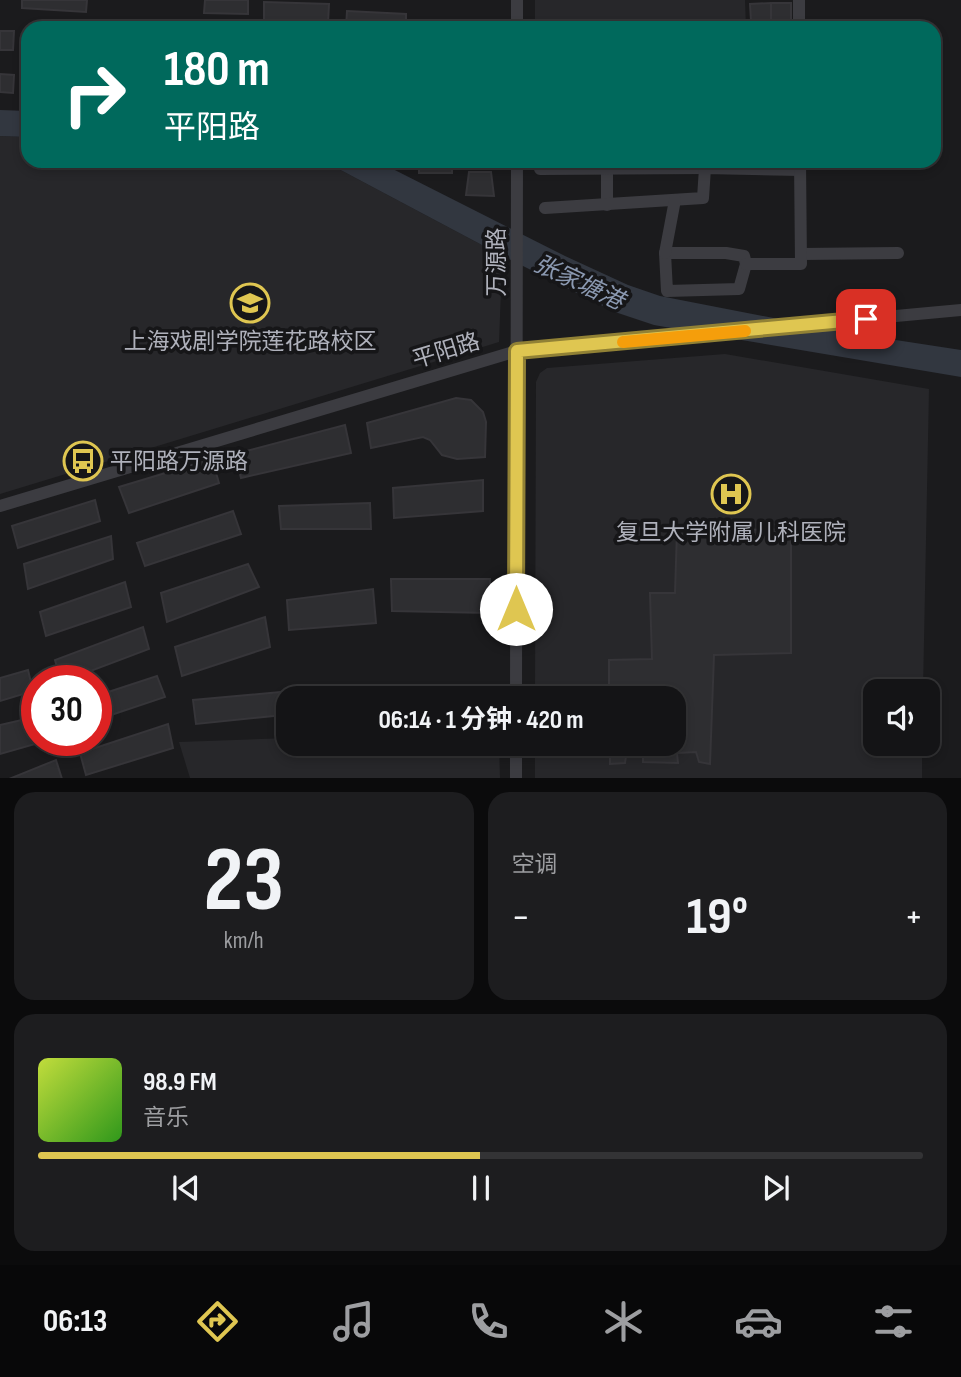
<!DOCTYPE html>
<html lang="zh">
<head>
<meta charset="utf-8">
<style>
  :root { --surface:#141416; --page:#1d1d1f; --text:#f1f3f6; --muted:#9d9ea1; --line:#333335; --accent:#dfc651 }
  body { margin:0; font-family:"Sofia Sans Condensed","Noto Sans SC",sans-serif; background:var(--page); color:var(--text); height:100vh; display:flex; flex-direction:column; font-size:26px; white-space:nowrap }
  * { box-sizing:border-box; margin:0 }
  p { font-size:23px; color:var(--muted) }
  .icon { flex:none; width:38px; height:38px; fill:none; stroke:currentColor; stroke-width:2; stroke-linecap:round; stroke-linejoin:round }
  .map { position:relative; height:778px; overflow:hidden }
  .details { display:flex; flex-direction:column; gap:14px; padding:14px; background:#0b0b0c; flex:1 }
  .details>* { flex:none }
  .hud { position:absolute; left:21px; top:21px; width:920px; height:147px; border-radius:21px; box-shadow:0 4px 10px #0003,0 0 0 2px var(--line); background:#00695c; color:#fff; overflow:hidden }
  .controls { position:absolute; left:863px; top:679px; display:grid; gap:14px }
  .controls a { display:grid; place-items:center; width:77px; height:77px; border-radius:14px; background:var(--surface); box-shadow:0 4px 10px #0003,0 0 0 2px var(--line); font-size:35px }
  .speed { position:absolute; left:21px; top:665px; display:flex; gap:14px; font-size:35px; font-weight:700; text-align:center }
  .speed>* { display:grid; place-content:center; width:91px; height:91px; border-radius:50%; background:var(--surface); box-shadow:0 4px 10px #0003,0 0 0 2px var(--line); line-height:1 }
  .speed .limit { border:10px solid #d22; background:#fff; color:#111 }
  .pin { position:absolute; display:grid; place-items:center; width:60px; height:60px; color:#fff; margin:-30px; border-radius:14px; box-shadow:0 4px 10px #0006 }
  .me { position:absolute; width:77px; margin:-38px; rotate:0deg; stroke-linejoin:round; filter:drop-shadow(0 0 5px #0008) }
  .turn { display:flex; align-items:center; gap:24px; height:147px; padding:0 28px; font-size:32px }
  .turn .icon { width:91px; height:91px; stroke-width:2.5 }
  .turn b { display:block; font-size:49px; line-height:60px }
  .big { font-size:52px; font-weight:700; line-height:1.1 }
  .details .tile { flex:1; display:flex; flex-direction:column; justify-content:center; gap:10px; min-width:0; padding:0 24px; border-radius:21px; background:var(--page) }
  .details .dial { align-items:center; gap:0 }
  .dial b { font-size:91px; line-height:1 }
  .song { display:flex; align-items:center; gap:21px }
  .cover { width:84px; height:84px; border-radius:10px; background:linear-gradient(135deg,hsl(70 70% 55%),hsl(110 70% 35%)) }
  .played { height:7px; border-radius:4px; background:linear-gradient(90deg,var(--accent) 50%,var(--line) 50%) }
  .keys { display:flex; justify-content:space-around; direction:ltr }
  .heat { display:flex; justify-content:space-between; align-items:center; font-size:38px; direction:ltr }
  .details .tiles { flex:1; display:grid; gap:14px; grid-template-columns:1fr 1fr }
  .tile:last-child { grid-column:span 2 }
  .trip { position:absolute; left:276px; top:686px; width:410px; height:70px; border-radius:21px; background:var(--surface); box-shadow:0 4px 10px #0003,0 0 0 2px var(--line); font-weight:700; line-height:70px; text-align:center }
  .tabs { display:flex; height:112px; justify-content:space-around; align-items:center; background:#080809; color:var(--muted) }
  .tabs .icon { width:49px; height:49px }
  .tabs .on { color:var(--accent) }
  .tabs b { font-size:32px; color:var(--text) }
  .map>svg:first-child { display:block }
  .built { fill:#27272a }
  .water { fill:#323740 }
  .building { fill:#2e2e31; stroke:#363539; stroke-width:2 }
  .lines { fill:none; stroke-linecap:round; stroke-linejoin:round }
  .street { stroke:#3c3c41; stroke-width:12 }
  .route-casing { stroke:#918135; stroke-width:18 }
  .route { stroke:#dfc651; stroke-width:12 }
  .slow { stroke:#f59e0b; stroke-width:12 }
  .labels { text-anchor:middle; stroke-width:7; stroke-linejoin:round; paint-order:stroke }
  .street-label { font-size:23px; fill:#afb1bb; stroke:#161618 }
  .poi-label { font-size:23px; fill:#afb1bb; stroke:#161618 }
  .water-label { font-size:24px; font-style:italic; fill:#8b99b1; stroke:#161618 }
</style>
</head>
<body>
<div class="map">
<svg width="961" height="779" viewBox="0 0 961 779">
  <rect width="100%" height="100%" fill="#1b1b1d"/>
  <!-- built -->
  <g class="built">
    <path d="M 535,0 L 745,0 L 746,28 L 535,28 Z"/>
    <path d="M 0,136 L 28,137 L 28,161 L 314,161 L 335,167 L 497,253 L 502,265 L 499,342 L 0,494 Z"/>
    <path d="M 725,354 L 929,389 L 923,691 L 875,691 L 875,744 L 922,744 L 922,778 L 535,779 L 535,744 L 674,744 L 674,698 L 535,698 L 536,382 L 540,373 L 547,368 Z"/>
    <path d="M 289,738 L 289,744 L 499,744 L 500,778 L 190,778 L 179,742 Z"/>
  </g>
  <!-- water -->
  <g class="water">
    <path d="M 0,110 L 28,111 L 28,137 L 0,136 Z"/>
    <path d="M 317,161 L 377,161 L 565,256 L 628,285 L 660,296 L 850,333 L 961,350 L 961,377 L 688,331 L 654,325 L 615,312 L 497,253 L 335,167 Z"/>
  </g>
  <!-- building -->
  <g class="building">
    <path d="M 22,0 L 87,0 L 86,12 L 22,8 Z"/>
    <path d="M 205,0 L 248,0 L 248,14 L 204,13 Z"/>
    <path d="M 264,2 L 329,4 L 328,23 L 264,21 Z"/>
    <rect x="771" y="3" width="20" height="17"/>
    <path d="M 771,3 L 771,20 L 751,21 L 750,4 Z"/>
    <path d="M 347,11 L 406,14 L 406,28 L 346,28 Z"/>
    <path d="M 0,31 L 14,31 L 13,50 L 0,50 Z"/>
    <path d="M 0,74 L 14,75 L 13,93 L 0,92 Z"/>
    <rect x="419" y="161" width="33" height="12"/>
    <path d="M 469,172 L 491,172 L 494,196 L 466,195 Z"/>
    <path d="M 456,398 L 471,400 L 483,412 L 486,422 L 485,457 L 457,459 L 442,455 L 430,440 L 423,437 L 371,448 L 367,423 Z"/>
    <path d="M 345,425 L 351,453 L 241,478 L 235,454 Z"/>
    <path d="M 212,459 L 219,483 L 129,513 L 119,487 Z"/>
    <path d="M 483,480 L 483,511 L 394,518 L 393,488 Z"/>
    <path d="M 95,500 L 100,521 L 18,548 L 12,526 Z"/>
    <path d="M 370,503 L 371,529 L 281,529 L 279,506 Z"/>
    <path d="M 233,511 L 241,534 L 145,566 L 137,543 Z"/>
    <path d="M 791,529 L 791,653 L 714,655 L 710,764 L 699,762 L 696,752 L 677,753 L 678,763 L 643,762 L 643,753 L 626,756 L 625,763 L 610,764 L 610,744 L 674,744 L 674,698 L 609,698 L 609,660 L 652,659 L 650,593 L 675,593 L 677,531 Z"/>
    <path d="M 111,536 L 113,559 L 28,589 L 24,564 Z"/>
    <path d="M 248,564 L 259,587 L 167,622 L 161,593 Z"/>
    <path d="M 391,579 L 490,579 L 489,613 L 392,611 Z"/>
    <path d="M 125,582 L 131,607 L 46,636 L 40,612 Z"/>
    <path d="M 373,589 L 376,623 L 289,630 L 287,600 Z"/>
    <path d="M 265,617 L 270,647 L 182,676 L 175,647 Z"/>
    <path d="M 143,627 L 149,649 L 64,681 L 61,681 L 55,660 Z"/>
    <path d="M 28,670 L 33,691 L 0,701 L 0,678 Z"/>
    <path d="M 157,676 L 165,697 L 96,720 L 96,696 Z"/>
    <path d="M 486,686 L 487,698 L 396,698 L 395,688 Z"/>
    <path d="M 371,687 L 372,698 L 300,698 L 299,690 Z"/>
    <path d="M 280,692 L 283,715 L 196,724 L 193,700 Z"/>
    <path d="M 35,717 L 37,723 L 37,740 L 42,740 L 42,742 L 0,754 L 0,725 Z"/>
    <path d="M 168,724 L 173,748 L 86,775 L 80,753 Z"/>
    <path d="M 56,760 L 62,779 L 9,779 Z"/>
  </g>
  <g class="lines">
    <!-- street -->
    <g class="street">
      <path d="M 517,0 L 517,28"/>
      <path d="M 799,0 L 799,28"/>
      <path d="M 607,168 L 607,205"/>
      <path d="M 540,169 L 705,168"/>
      <path d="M 545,208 L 703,198 L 705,168 L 800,170"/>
      <path d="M 665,253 L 726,253 L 744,256 L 746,264 L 739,289 L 667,291 Z"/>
      <path d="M 665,253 L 675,200"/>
      <path d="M 801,254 L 898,253"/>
      <path d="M 746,264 L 801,264 L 800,161"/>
      <path d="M 0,506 L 517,351 L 961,310"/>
      <path d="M 516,698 L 517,161"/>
      <path d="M 516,779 L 516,744"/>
    </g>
  </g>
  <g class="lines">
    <defs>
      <path id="route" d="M 516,609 L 517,351 L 866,319"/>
    </defs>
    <!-- route casing -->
    <use href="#route" class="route-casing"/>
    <!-- route -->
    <use href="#route" class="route"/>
    <!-- slow -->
    <path class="slow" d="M 623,342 L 745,331"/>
  </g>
  <!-- icons -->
  <defs>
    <symbol id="university-ring" viewBox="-11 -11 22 22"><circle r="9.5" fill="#161618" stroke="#dfc651" stroke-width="1.5"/><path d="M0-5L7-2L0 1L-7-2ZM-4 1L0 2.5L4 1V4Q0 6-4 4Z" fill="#dfc651"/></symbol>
    <symbol id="bus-ring" viewBox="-11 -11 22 22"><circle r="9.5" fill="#161618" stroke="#dfc651" stroke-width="1.5"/><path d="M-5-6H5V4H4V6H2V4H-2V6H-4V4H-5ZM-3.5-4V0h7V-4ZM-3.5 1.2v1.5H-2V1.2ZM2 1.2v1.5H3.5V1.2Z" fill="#dfc651"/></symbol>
    <symbol id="hospital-ring" viewBox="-11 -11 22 22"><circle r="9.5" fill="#161618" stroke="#dfc651" stroke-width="1.5"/><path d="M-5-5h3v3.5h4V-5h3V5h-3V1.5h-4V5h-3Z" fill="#dfc651"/></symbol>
  </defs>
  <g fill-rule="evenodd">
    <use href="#university-ring" x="228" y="281" width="44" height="44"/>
    <use href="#bus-ring" x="61" y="439" width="44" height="44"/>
    <use href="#hospital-ring" x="709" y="472" width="44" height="44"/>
  </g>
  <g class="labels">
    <!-- street labels -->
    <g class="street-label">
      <text transform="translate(496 262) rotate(-90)" y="8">万源路</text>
      <text transform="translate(446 350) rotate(-17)" y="8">平阳路</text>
    </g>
    <!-- poi labels -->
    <g class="poi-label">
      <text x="250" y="349">上海戏剧学院莲花路校区</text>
      <text x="110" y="469" text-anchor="start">平阳路万源路</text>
      <text x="731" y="540">复旦大学附属儿科医院</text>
    </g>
    <!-- water labels -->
    <g class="water-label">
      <text transform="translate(579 282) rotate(25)" y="8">张家塘港</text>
    </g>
  </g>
</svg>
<div class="controls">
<a><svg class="icon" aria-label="sound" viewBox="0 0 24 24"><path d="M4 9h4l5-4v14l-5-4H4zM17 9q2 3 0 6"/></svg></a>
</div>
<div class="speed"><div class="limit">30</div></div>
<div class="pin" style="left:866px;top:319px;background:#d93025"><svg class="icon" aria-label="arrive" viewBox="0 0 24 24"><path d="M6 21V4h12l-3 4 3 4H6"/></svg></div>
<svg class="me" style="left:516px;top:609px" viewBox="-20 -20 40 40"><circle r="19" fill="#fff"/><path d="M0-13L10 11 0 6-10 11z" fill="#dfc651"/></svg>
<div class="trip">06:14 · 1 分钟 · 420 m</div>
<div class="hud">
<div class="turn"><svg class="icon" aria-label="right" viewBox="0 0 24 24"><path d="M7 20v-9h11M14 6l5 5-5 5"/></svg><div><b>180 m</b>平阳路</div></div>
</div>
</div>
<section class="details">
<div class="tiles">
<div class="tile dial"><b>23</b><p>km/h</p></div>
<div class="tile"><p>空调</p>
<div class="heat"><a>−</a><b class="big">19°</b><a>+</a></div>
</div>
<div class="tile">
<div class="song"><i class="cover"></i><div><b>98.9 FM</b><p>音乐</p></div></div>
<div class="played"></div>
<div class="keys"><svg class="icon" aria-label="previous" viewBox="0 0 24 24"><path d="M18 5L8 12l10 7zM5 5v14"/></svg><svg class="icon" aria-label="pause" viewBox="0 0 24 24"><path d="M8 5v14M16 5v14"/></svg><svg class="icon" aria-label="next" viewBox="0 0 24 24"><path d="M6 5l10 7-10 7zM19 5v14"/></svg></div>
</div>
</div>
</section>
<nav class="tabs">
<b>06:13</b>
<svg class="icon on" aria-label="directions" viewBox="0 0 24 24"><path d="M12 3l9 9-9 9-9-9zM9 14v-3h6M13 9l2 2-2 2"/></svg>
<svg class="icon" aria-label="music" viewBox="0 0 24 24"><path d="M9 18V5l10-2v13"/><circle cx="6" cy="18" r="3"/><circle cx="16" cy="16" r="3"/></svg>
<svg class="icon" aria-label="phone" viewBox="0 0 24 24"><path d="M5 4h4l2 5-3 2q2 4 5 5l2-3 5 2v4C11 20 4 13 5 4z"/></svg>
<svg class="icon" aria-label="climate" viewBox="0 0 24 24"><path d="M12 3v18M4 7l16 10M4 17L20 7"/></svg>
<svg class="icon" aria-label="car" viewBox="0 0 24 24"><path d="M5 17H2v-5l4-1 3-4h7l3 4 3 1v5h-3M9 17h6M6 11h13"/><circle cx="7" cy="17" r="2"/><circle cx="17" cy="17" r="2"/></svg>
<svg class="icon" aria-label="filters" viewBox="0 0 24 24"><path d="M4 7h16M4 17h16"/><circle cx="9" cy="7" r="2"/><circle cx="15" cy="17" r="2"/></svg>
</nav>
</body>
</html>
